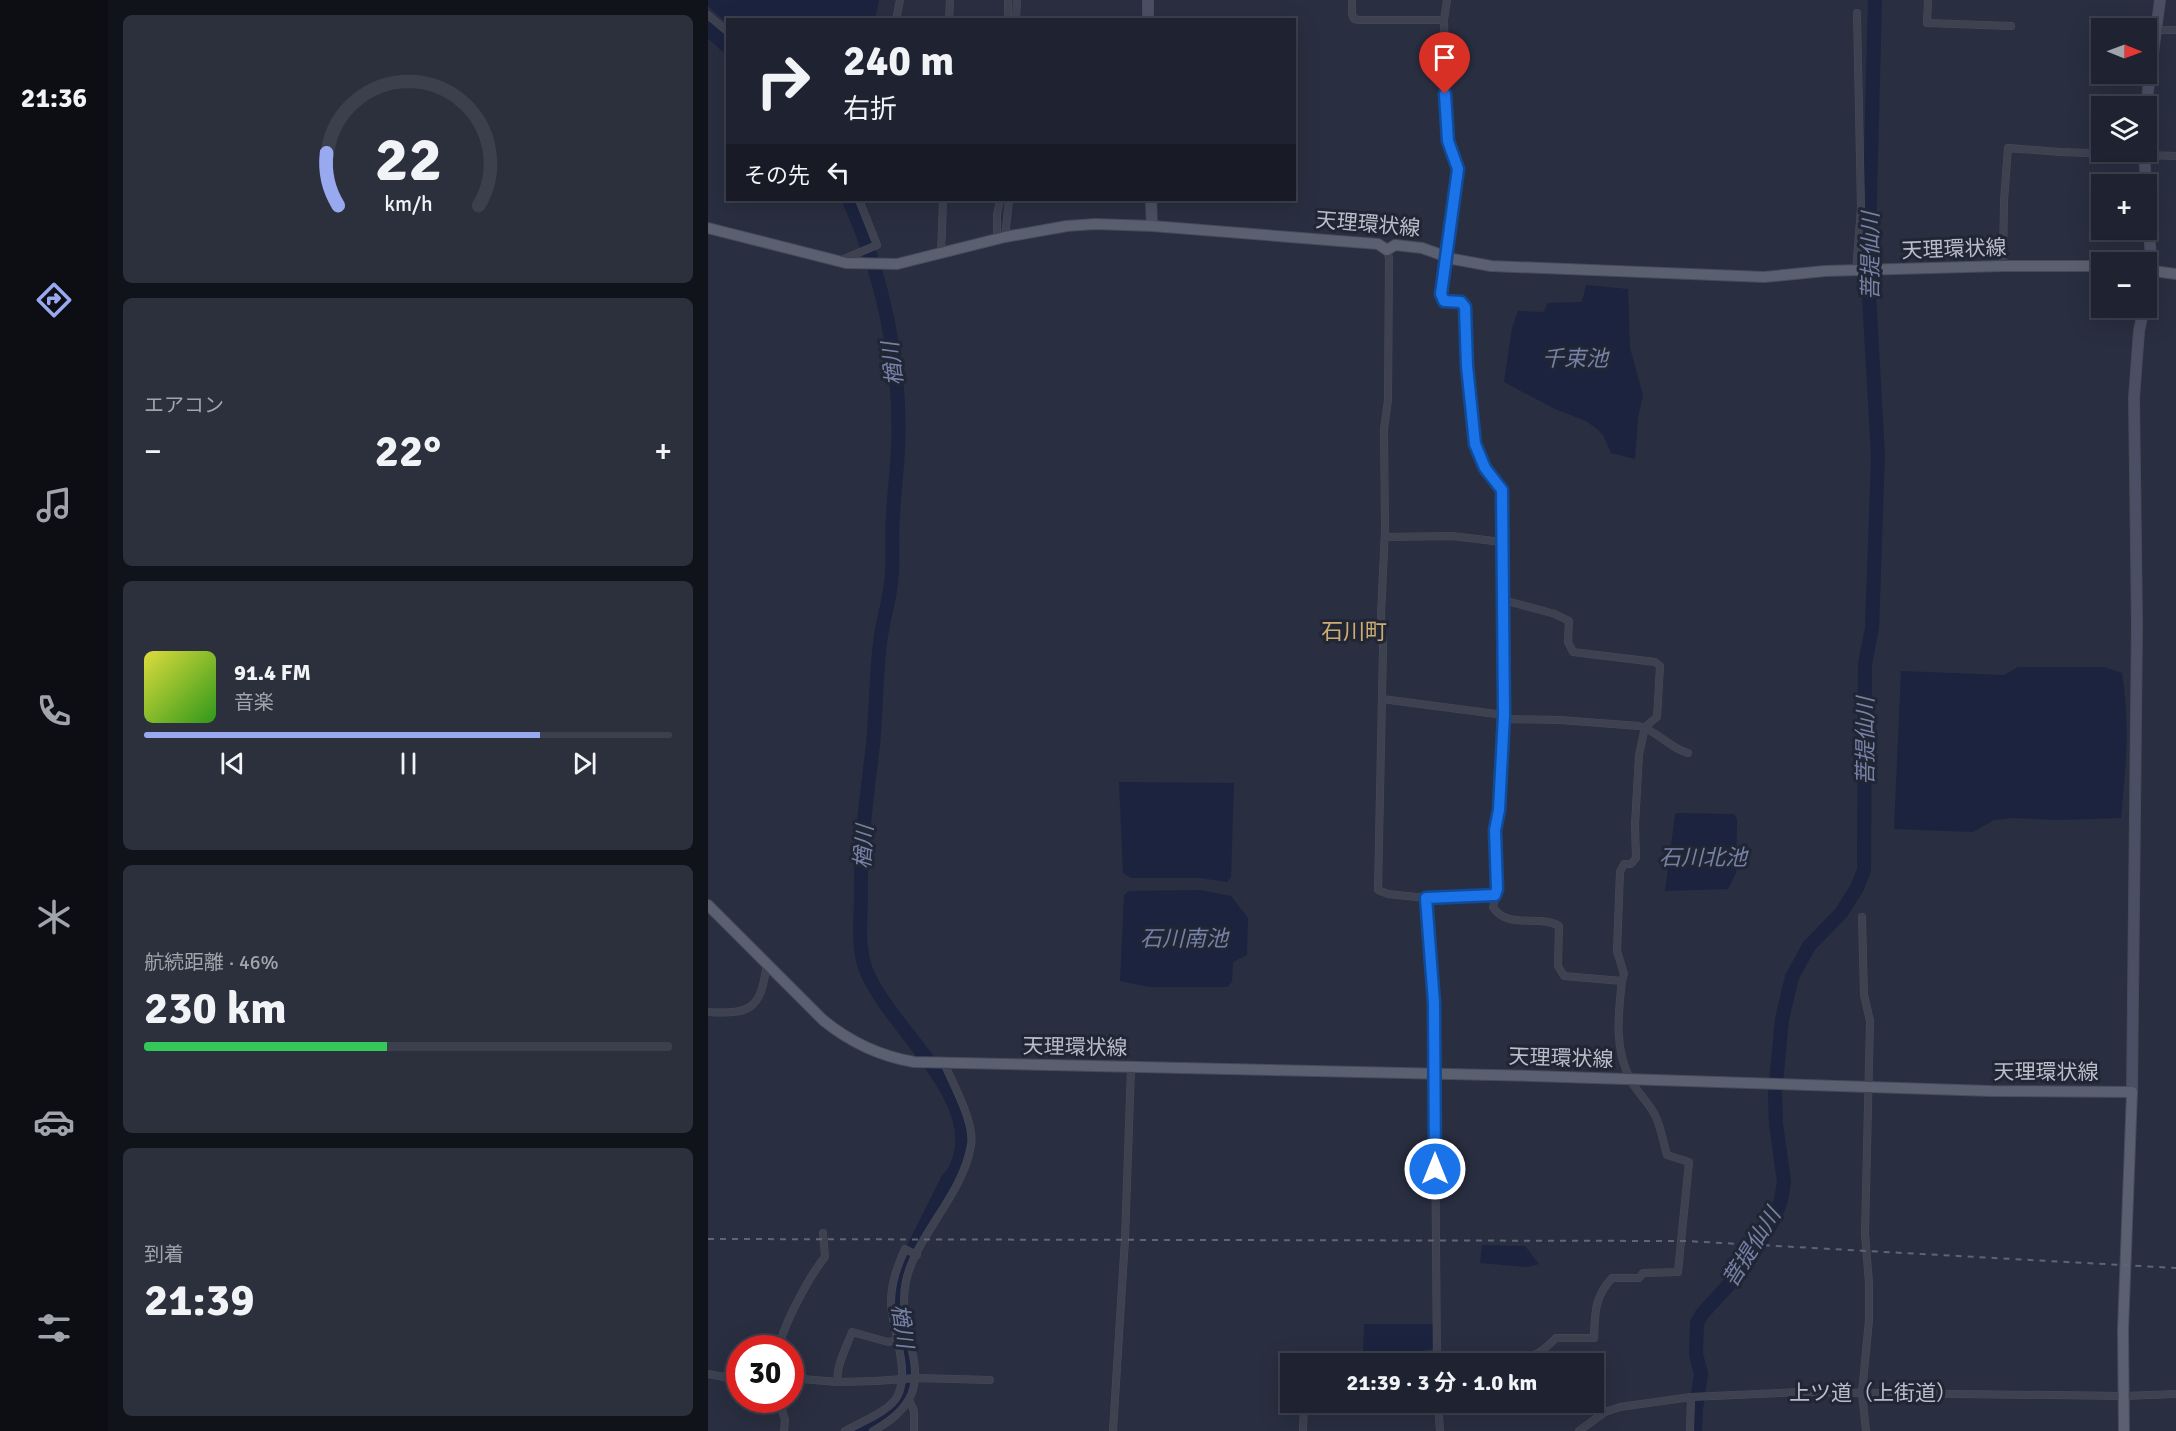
<!DOCTYPE html>
<html lang="ja">
<head>
<meta charset="utf-8">
<style>
  :root { --surface:#1f2230; --page:#2c2f3c; --text:#f1f3f6; --muted:#a1a4ab; --line:#3c3f4c; --accent:#99a9f0 }
  body { margin:0; font-family:Signika,"Noto Sans JP",sans-serif; background:var(--page); color:var(--text); height:100vh; display:flex; flex-direction:column; font-size:22px; white-space:nowrap }
  * { box-sizing:border-box; margin:0 }
  p { font-size:20px; color:var(--muted) }
  .icon { flex:none; width:33px; height:33px; fill:none; stroke:currentColor; stroke-width:2; stroke-linecap:round; stroke-linejoin:round }
  .map { position:relative; flex:1; overflow:hidden }
  .sheet { display:flex; flex-direction:column; gap:15px; padding:15px; background:#11131a; width:600px }
  .sheet>* { flex:none }
  .top-card { position:absolute; left:18px; top:18px; width:570px; height:183px; border-radius:0px; box-shadow:0 6px 24px #0002,0 0 0 2px var(--line); background:#1f2230; color:var(--text); overflow:hidden }
  .needle { width:39px; rotate:91deg }
  .controls { position:absolute; left:1383px; top:18px; display:grid; gap:12px }
  .controls a { display:grid; place-items:center; width:66px; height:66px; border-radius:0px; background:var(--surface); box-shadow:0 6px 24px #0002,0 0 0 2px var(--line); font-size:30px }
  .speed { position:absolute; left:18px; top:1335px; display:flex; gap:12px; font-size:30px; font-weight:700; text-align:center }
  .speed>* { display:grid; place-content:center; width:78px; height:78px; border-radius:50%; background:var(--surface); box-shadow:0 6px 24px #0002,0 0 0 2px var(--line); line-height:1 }
  .speed .limit { border:9px solid #d22; background:#fff; color:#111 }
  .pin { position:absolute; display:grid; place-items:center; width:51px; height:51px; color:#fff; margin:-62px -26px; border-radius:50% 50% 50% 0; rotate:-45deg; box-shadow:0 0 6px #0007 }
  .pin .icon { rotate:45deg }
  .me { position:absolute; width:66px; margin:-33px; rotate:0deg; stroke-linejoin:round; filter:drop-shadow(0 0 4px #0008) }
  .turn { display:flex; align-items:center; gap:21px; height:126px; padding:0 18px; font-size:27px }
  .turn .icon { width:78px; height:78px; stroke-width:2.5 }
  .turn b { display:block; font-size:42px; line-height:51px }
  .then { display:flex; align-items:center; height:57px; padding:0 18px; background:#0003; gap:12px; font-size:22px }
  .big { font-size:45px; font-weight:700; line-height:1.1 }
  .sheet .widget { flex:1; display:flex; flex-direction:column; justify-content:center; gap:9px; min-width:0; padding:0 21px; border-radius:9px; background:var(--page) }
  .sheet .dial { align-items:center; gap:0 }
  .dial svg { height:156px; overflow:visible; fill:none; stroke:var(--line); stroke-width:7; stroke-linecap:round; text-anchor:middle }
  .dial text { fill:var(--text); stroke:none }
  .song { display:flex; align-items:center; gap:18px }
  .cover { width:72px; height:72px; border-radius:9px; background:linear-gradient(135deg,hsl(60 70% 55%),hsl(110 70% 35%)) }
  .played { height:6px; border-radius:3px; background:linear-gradient(90deg,var(--accent) 75%,var(--line) 75%) }
  .keys { display:flex; justify-content:space-around; direction:ltr }
  .heat { display:flex; justify-content:space-between; align-items:center; font-size:33px; direction:ltr }
  .charge { height:9px; border-radius:4px; background:linear-gradient(90deg,#34c759 46%,var(--line) 0) }
  .trip { position:absolute; left:572px; top:1353px; width:324px; height:60px; border-radius:0px; background:var(--surface); box-shadow:0 6px 24px #0002,0 0 0 2px var(--line); font-weight:700; line-height:60px; text-align:center }
  main { display:flex; flex:1; min-height:0 }
  .tab-bar { display:flex; flex-direction:column; width:108px; justify-content:space-around; align-items:center; background:#0c0e13; color:var(--muted) }
  .tab-bar .icon { width:42px; height:42px }
  .tab-bar .active { color:var(--accent) }
  .tab-bar b { font-size:27px; color:var(--text) }
  .map>svg:first-child { display:block }
  .water { fill:#1c233e }
  .lines { fill:none; stroke-linecap:round; stroke-linejoin:round }
  .river { stroke:#1c233e; stroke-width:14 }
  .street-casing { stroke:#464a59; stroke-width:8 }
  .secondary-casing { stroke:#464a59; stroke-width:12 }
  .primary-casing { stroke:#464a59; stroke-width:12 }
  .street { stroke:#3d4150; stroke-width:7 }
  .secondary { stroke:#4b4f63; stroke-width:10 }
  .primary { stroke:#5b6070; stroke-width:10 }
  .rail { stroke:#5f6477; stroke-width:2; stroke-dasharray:6 6; stroke-linecap:butt }
  .route-casing { stroke:#114b97; stroke-width:15 }
  .route { stroke:#1a73e8; stroke-width:10 }
  .labels { text-anchor:middle; stroke-width:6; stroke-linejoin:round; paint-order:stroke }
  .street-label { font-size:21px; fill:#babdca; stroke:#212635 }
  .water-label { font-size:22px; font-style:italic; fill:#7681a6; stroke:#212635 }
  .neighbourhood-label { font-size:22px; fill:#ceac71; stroke:#212635 }
</style>
</head>
<body>
<main>
<nav class="tab-bar">
<b>21:36</b>
<svg class="icon active" aria-label="directions" viewBox="0 0 24 24"><path d="M12 3l9 9-9 9-9-9zM9 14v-3h6M13 9l2 2-2 2"/></svg>
<svg class="icon" aria-label="music" viewBox="0 0 24 24"><path d="M9 18V5l10-2v13"/><circle cx="6" cy="18" r="3"/><circle cx="16" cy="16" r="3"/></svg>
<svg class="icon" aria-label="phone" viewBox="0 0 24 24"><path d="M5 4h4l2 5-3 2q2 4 5 5l2-3 5 2v4C11 20 4 13 5 4z"/></svg>
<svg class="icon" aria-label="climate" viewBox="0 0 24 24"><path d="M12 3v18M4 7l16 10M4 17L20 7"/></svg>
<svg class="icon" aria-label="car" viewBox="0 0 24 24"><path d="M5 17H2v-5l4-1 3-4h7l3 4 3 1v5h-3M9 17h6M6 11h13"/><circle cx="7" cy="17" r="2"/><circle cx="17" cy="17" r="2"/></svg>
<svg class="icon" aria-label="filters" viewBox="0 0 24 24"><path d="M4 7h16M4 17h16"/><circle cx="9" cy="7" r="2"/><circle cx="15" cy="17" r="2"/></svg>
</nav>
<section class="sheet">
<div class="widget dial"><svg viewBox="0 0 100 80">
<path d="M14 69A42 42 0 1 1 86 69"/>
<path d="M14 69A42 42 0 0 1 8 42" stroke="#99a9f0"/>
<text x="50" y="56" font-size="32" font-weight="700">22</text>
<text x="50" y="72" font-size="11">km/h</text>
</svg></div>
<div class="widget"><p>エアコン</p>
<div class="heat"><a>−</a><b class="big">22°</b><a>+</a></div>
</div>
<div class="widget">
<div class="song"><i class="cover"></i><div><b>91.4 FM</b><p>音楽</p></div></div>
<div class="played"></div>
<div class="keys"><svg class="icon" aria-label="previous" viewBox="0 0 24 24"><path d="M18 5L8 12l10 7zM5 5v14"/></svg><svg class="icon" aria-label="pause" viewBox="0 0 24 24"><path d="M8 5v14M16 5v14"/></svg><svg class="icon" aria-label="next" viewBox="0 0 24 24"><path d="M6 5l10 7-10 7zM19 5v14"/></svg></div>
</div>
<div class="widget"><p>航続距離 · 46%</p><b class="big">230 km</b><div class="charge"></div></div>
<div class="widget"><p>到着</p><b class="big">21:39</b></div>
</section>
<div class="map">
<svg width="1468" height="1431" viewBox="0 0 1468 1431">
  <rect width="100%" height="100%" fill="#292e40"/>
  <!-- water -->
  <g class="water">
    <path d="M 0,0 L 171,0 L 167,19 L 20,20 L 19,23 L 0,6 Z"/>
    <path d="M 878,285 L 920,289 L 922,348 L 935,395 L 930,417 L 927,459 L 903,453 L 895,435 L 888,428 L 878,421 L 847,409 L 796,382 L 804,328 L 810,311 L 836,312 L 839,303 L 874,302 Z"/>
    <path d="M 1310,667 L 1396,667 L 1414,673 C 1422,725 1418,766 1413,818 L 1350,820 L 1304,818 L 1286,820 L 1265,832 L 1186,829 L 1193,671 L 1296,675 Z"/>
    <path d="M 411,782 L 526,783 L 523,877 L 519,882 L 492,878 L 423,878 L 415,873 Z"/>
    <path d="M 969,813 L 1026,814 L 1029,819 L 1028,873 L 1020,889 L 957,891 L 967,815 Z"/>
    <path d="M 492,890 L 523,896 L 540,918 L 539,955 L 525,962 L 524,982 L 519,987 L 441,987 L 412,981 L 416,895 L 421,891 Z"/>
    <path d="M 774,1245 L 817,1246 L 831,1264 L 819,1267 L 772,1263 Z"/>
    <path d="M 656,1324 L 725,1324 L 725,1349 L 709,1352 L 655,1351 Z"/>
  </g>
  <g class="lines">
    <!-- river -->
    <g class="river">
      <path d="M 0,29 L 20,47"/>
      <path d="M 141,200 C 175,277 194,364 190,449 C 189,471 186,494 185,516 C 183,538 186,561 183,583 C 181,603 174,623 172,643 C 168,677 168,711 165,745 C 159,794 152,844 153,894 C 153,918 149,947 158,970 C 180,1026 270,1093 252,1157 C 249,1166 247,1173 240,1179 L 196,1267 L 191,1285 L 190,1304 L 202,1370 L 200,1390 L 189,1407 L 176,1417 L 145,1431"/>
      <path d="M 987,1431 L 988,1409 L 993,1374 L 988,1354 L 989,1323 L 994,1314 L 1036,1268 L 1066,1219 L 1073,1200 L 1076,1182 L 1068,1124 L 1067,1093 L 1074,1019 L 1084,977 L 1101,946 L 1133,913 L 1149,888 L 1156,870 L 1157,664 L 1164,628 L 1170,456 L 1160,277 L 1167,0"/>
    </g>
    <defs>
      <g id="street">
        <path d="M 644,0 L 644,14 L 646,19 L 651,20 L 736,20"/>
        <path d="M 1220,0 L 1219,23 L 1303,26"/>
        <path d="M 0,15 L 20,32"/>
        <path d="M 188,20 L 192,0"/>
        <path d="M 241,20 L 242,0"/>
        <path d="M 300,20 L 300,0"/>
        <path d="M 308,20 L 309,0"/>
        <path d="M 1447,30 L 1468,30"/>
        <path d="M 297,237 L 301,200"/>
        <path d="M 289,239 L 289,214 L 292,200"/>
        <path d="M 679,250 L 681,258 L 680,400 L 676,429 L 677,530 L 673,615 L 675,648 L 670,890 L 680,894 L 718,898 L 726,1003 L 729,1364"/>
        <path d="M 233,254 L 235,200"/>
        <path d="M 131,261 L 169,245 L 151,200"/>
        <path d="M 1295,266 L 1296,201 L 1300,148 L 1352,152 L 1468,156"/>
        <path d="M 1148,271 L 1153,208 L 1149,13"/>
        <path d="M 677,537 L 744,536 L 794,542"/>
        <path d="M 795,600 L 847,614 L 861,621 L 860,642 L 865,652 L 947,662 L 952,666 L 949,717 L 937,727 L 931,755 L 927,825 L 928,858 L 923,864 L 916,864 L 912,872 L 909,951 L 916,974 L 914,981"/>
        <path d="M 674,699 L 796,715"/>
        <path d="M 796,719 L 852,720 L 931,726 C 950,731 961,748 980,753"/>
        <path d="M 718,898 L 787,895"/>
        <path d="M 1154,917 L 1156,995 L 1162,1021 L 1157,1234 L 1161,1283 L 1161,1320 L 1154,1393 L 1158,1431"/>
        <path d="M 0,1012 C 45,1015 53,1007 59,963"/>
        <path d="M 71,1348 C 75,1325 102,1275 117,1257 L 115,1233"/>
        <path d="M 729,1362 C 757,1362 805,1365 830,1353 C 837,1349 843,1343 848,1338 L 886,1338 C 887,1313 886,1298 904,1278 L 931,1278 L 935,1273 L 970,1272 L 981,1162 L 959,1155 C 955,1142 953,1127 947,1115 C 941,1103 930,1093 923,1081 C 906,1049 910,1015 914,981 L 856,976 L 850,966 L 851,926 C 831,914 799,930 785,907 L 789,889 L 787,830 L 791,810 L 796,715 L 795,500 L 794,491 L 778,468 L 767,444 L 758,366 L 757,307 L 753,302 L 736,301 L 733,294 L 750,169 L 743,152 L 739,131 L 736,20 L 739,0"/>
        <path d="M 0,1374 L 16,1377 L 32,1363"/>
        <path d="M 82,1378 L 130,1382 L 168,1381 L 208,1378 L 282,1380"/>
        <path d="M 130,1382 C 127,1368 139,1346 144,1332 L 180,1342 L 202,1338"/>
        <path d="M 71,1400 L 77,1420 L 76,1431"/>
        <path d="M 201,1400 L 206,1411 L 206,1431"/>
        <path d="M 730,1402 L 732,1431"/>
        <path d="M 137,1431 C 151,1423 183,1411 190,1395 C 202,1369 184,1330 183,1303 C 183,1283 189,1267 197,1249 L 209,1255"/>
        <path d="M 165,1431 C 244,1388 185,1343 198,1281 C 208,1235 255,1195 263,1145 C 267,1123 245,1084 236,1063"/>
        <path d="M 405,1431 L 417,1239 L 423,1068"/>
        <path d="M 595,1431 L 596,1402"/>
        <path d="M 871,1431 L 897,1412 L 912,1407 L 983,1397 L 1092,1392 L 1416,1396 L 1468,1394"/>
        <path d="M 982,1431 L 983,1397"/>
      </g>
      <g id="secondary">
        <path d="M 440,0 L 440,20"/>
        <path d="M 1438,106 L 1452,0"/>
        <path d="M 1436,152 L 1438,184"/>
        <path d="M 1438,189 L 1444,272 L 1438,296"/>
        <path d="M 443,200 L 444,226"/>
        <path d="M 1424,1092 L 1429,624 L 1426,398 L 1431,331 L 1436,308"/>
      </g>
      <g id="primary">
        <path d="M 0,228 L 138,263 L 189,264 L 297,237 L 359,226 L 387,224 L 444,226 L 670,244 L 679,250 L 687,245 L 714,248 L 745,259 L 783,266 L 1056,277 L 1117,271 L 1295,266 L 1394,266"/>
        <path d="M 1438,270 L 1468,274"/>
        <path d="M 0,905 L 115,1020 C 142,1042 171,1056 206,1062 L 824,1076 L 1283,1091 L 1424,1092 L 1415,1330 L 1416,1431"/>
      </g>
    </defs>
    <!-- street casing -->
    <use href="#street" class="street-casing"/>
    <!-- secondary casing -->
    <use href="#secondary" class="secondary-casing"/>
    <!-- primary casing -->
    <use href="#primary" class="primary-casing"/>
    <!-- street -->
    <use href="#street" class="street"/>
    <!-- secondary -->
    <use href="#secondary" class="secondary"/>
    <!-- primary -->
    <use href="#primary" class="primary"/>
    <!-- rail -->
    <path class="rail" d="M 0,1239 L 978,1241 L 1468,1268"/>
  </g>
  <g class="lines">
    <defs>
      <path id="route" d="M 727,1169 L 726,1003 L 718,898 L 787,895 L 789,889 L 787,830 L 791,810 L 796,715 L 794,490 L 777,468 L 767,444 L 759,366 L 757,307 L 753,302 L 736,301 L 733,294 L 750,169 L 740,141 L 737,94"/>
    </defs>
    <!-- route casing -->
    <use href="#route" class="route-casing"/>
    <!-- route -->
    <use href="#route" class="route"/>
  </g>
  <g class="labels">
    <!-- street labels -->
    <g class="street-label">
      <text transform="translate(660 224) rotate(5)" y="7">天理環状線</text>
      <text transform="translate(1246 249) rotate(-2)" y="7">天理環状線</text>
      <text transform="translate(367 1047) rotate(1)" y="7">天理環状線</text>
      <text transform="translate(853 1058) rotate(2)" y="7">天理環状線</text>
      <text x="1338" y="1079">天理環状線</text>
      <text x="1165" y="1400">上ツ道（上街道）</text>
    </g>
    <!-- water labels -->
    <g class="water-label">
      <text transform="translate(1162 256) rotate(-90)" y="8">菩提仙川</text>
      <text x="867" y="366">千束池</text>
      <text transform="translate(184 364) rotate(-97)" y="8">楢川</text>
      <text transform="translate(1157 741) rotate(-90)" y="8">菩提仙川</text>
      <text transform="translate(155 847) rotate(-86)" y="8">楢川</text>
      <text x="995" y="865">石川北池</text>
      <text x="476" y="946">石川南池</text>
      <text transform="translate(1043 1247) rotate(-58)" y="8">菩提仙川</text>
      <text transform="translate(195 1326) rotate(82)" y="8">楢川</text>
    </g>
    <!-- neighbourhood labels -->
    <g class="neighbourhood-label">
      <text x="646" y="639">石川町</text>
    </g>
  </g>
</svg>
<div class="controls">
<a><svg class="needle" viewBox="-14 -14 28 28"><path d="M0-13l5 13h-10z" fill="#e53935"/><path d="M0 13l5-13h-10z" fill="#a1a4ab"/></svg></a>
<a><svg class="icon" aria-label="layers" viewBox="0 0 24 24"><path d="M12 4l9 5-9 5-9-5zM3 14l9 5 9-5"/></svg></a>
<a>+</a>
<a>−</a>
</div>
<div class="speed"><div class="limit">30</div></div>
<div class="pin" style="left:737px;top:94px;background:#d93025"><svg class="icon" aria-label="arrive" viewBox="0 0 24 24"><path d="M6 21V4h12l-3 4 3 4H6"/></svg></div>
<svg class="me" style="left:727px;top:1169px" viewBox="-20 -20 40 40"><circle r="17" fill="#1a73e8" stroke="#fff" stroke-width="3"/><path d="M0-11L8 9 0 5-8 9z" fill="#fff"/></svg>
<div class="trip">21:39 · 3 分 · 1.0 km</div>
<div class="top-card">
<div class="turn"><svg class="icon" aria-label="right" viewBox="0 0 24 24"><path d="M7 20v-9h11M14 6l5 5-5 5"/></svg><div><b>240 m</b>右折</div></div>
<div class="then">その先<svg class="icon" aria-label="left" viewBox="0 0 24 24"><path d="M17 20v-9H6M10 6l-5 5 5 5"/></svg></div>
</div>
</div>
</main>
</body>
</html>
